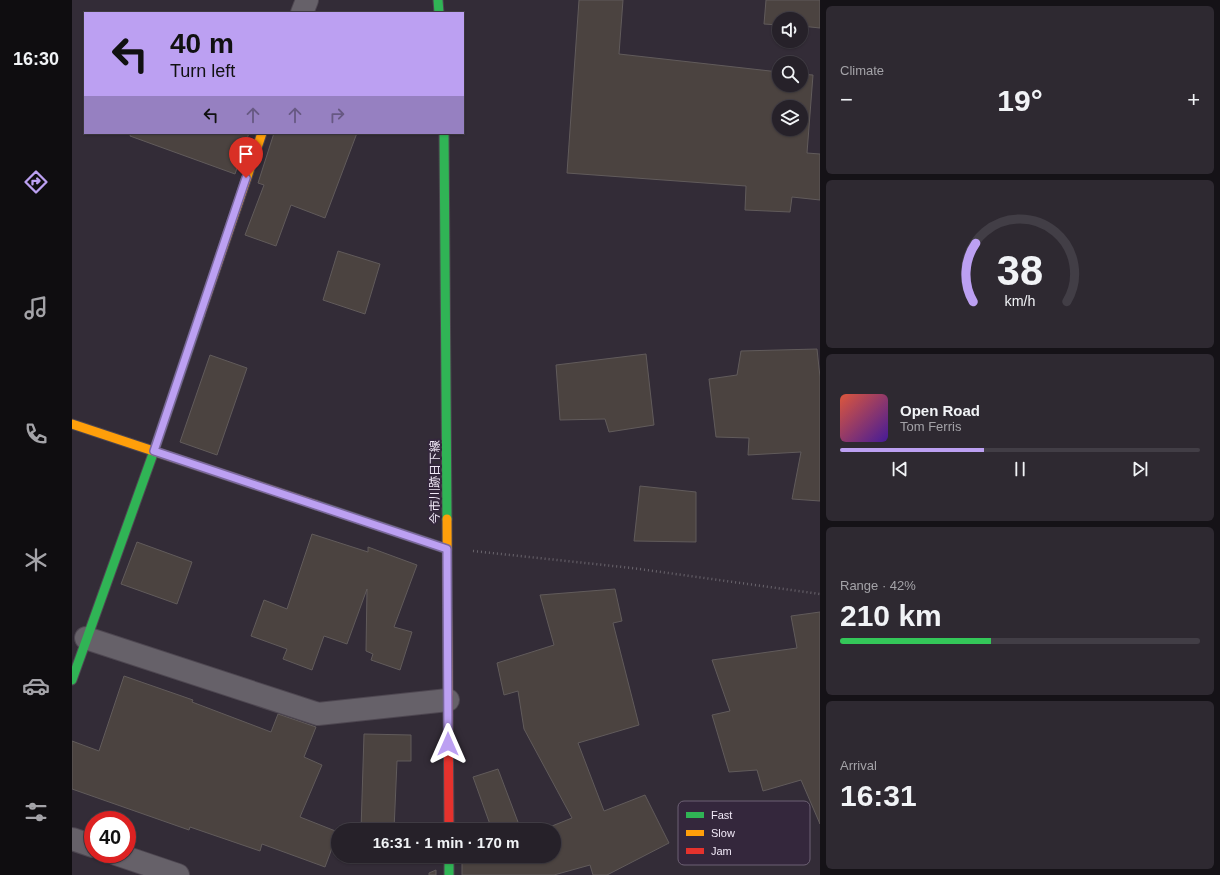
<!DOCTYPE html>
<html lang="en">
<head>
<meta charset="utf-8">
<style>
  :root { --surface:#262129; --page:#2e2931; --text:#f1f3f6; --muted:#a4a3a8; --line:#423e46; --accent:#bca0f2 }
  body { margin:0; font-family:Helvetica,"Noto Sans JP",sans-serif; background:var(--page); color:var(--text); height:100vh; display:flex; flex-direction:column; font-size:15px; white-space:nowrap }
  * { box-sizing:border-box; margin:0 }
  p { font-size:13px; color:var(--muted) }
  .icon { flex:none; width:22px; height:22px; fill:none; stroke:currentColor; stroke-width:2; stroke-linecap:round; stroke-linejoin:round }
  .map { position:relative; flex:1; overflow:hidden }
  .details { display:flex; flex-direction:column; gap:6px; padding:6px; background:#151217; width:400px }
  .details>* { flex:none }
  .guide { position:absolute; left:12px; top:12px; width:380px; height:122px; border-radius:0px; box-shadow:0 1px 3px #0004,0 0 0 1px var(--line); background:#bca0f2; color:#111; overflow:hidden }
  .fabs { position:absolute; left:700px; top:12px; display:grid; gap:8px }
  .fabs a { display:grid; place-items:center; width:36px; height:36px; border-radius:50%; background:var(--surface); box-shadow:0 1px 3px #0004,0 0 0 1px var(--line); font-size:20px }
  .speed { position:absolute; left:12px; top:811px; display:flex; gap:8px; font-size:20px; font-weight:700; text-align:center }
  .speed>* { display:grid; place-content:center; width:52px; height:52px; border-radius:50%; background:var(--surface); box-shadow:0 1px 3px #0004,0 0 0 1px var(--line); line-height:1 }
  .speed .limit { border:6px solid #d22; background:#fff; color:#111 }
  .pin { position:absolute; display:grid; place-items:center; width:34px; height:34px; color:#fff; margin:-41px -17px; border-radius:50% 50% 50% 0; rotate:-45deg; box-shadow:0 0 4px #0007 }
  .pin .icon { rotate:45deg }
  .me { position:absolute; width:44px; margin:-22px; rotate:0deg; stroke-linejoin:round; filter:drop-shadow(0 0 3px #0008) }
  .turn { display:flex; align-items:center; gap:14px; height:84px; padding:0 20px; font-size:18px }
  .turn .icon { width:52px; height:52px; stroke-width:2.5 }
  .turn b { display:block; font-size:28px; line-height:34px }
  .lanes { display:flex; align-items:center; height:38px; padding:0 20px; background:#0003; justify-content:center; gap:20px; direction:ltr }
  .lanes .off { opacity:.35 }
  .big { font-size:30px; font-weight:700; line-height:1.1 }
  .details .card { flex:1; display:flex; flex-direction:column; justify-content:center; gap:6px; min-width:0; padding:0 14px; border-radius:6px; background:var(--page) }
  .details .dial { align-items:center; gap:0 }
  .dial svg { height:104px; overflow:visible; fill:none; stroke:var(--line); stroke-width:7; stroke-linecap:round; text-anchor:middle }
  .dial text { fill:var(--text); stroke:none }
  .song { display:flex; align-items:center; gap:12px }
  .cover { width:48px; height:48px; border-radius:6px; background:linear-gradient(135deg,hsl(10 70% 55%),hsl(260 70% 35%)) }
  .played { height:4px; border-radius:2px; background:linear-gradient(90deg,var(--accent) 40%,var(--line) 40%) }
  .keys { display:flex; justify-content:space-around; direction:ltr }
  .heat { display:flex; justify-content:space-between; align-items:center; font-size:22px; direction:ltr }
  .charge { height:6px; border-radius:3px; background:linear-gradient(90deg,#34c759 42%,var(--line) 0) }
  .trip { position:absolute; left:259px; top:823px; width:230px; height:40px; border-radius:20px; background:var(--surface); box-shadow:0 1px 3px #0004,0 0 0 1px var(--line); font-weight:700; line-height:40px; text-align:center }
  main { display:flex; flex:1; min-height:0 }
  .menu { display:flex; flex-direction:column; width:72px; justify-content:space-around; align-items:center; background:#0f0d10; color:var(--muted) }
  .menu .icon { width:28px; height:28px }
  .menu .on { color:var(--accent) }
  .menu b { font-size:18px; color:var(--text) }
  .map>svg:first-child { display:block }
  .building { fill:#4b4340; stroke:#615b5b; fill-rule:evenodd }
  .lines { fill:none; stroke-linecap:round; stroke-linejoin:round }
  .street-casing { stroke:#4e4751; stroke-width:24 }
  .fast-casing { stroke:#4e4751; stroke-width:11 }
  .slow-casing { stroke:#4e4751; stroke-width:11 }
  .jam-casing { stroke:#4e4751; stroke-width:11 }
  .path { stroke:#6a656d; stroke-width:2.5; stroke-dasharray:1 3; stroke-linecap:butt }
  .street { stroke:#666169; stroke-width:22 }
  .fast { stroke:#30b455; stroke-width:9 }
  .slow { stroke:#ff9f0a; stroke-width:9 }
  .jam { stroke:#e5322d; stroke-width:9 }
  .route-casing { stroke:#7a689d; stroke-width:10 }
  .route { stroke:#bca0f2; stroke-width:7 }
  .labels { text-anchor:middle; stroke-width:4; stroke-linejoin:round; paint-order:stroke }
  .street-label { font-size:12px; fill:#f1e9f7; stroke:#34273c }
  .key { fill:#34273c; stroke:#6d6174; stroke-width:1 }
  .key-label { font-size:11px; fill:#f1e9f7 }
</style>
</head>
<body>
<main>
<nav class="menu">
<b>16:30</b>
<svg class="icon on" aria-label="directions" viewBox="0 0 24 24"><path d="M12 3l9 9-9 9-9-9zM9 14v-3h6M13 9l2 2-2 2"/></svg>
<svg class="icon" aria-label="music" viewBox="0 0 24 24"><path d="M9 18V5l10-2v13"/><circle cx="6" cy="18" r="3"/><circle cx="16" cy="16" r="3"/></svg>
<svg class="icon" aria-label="phone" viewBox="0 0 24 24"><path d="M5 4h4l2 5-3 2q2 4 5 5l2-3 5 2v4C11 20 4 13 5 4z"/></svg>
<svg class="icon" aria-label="climate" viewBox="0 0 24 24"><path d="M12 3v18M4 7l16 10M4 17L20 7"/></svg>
<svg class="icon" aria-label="car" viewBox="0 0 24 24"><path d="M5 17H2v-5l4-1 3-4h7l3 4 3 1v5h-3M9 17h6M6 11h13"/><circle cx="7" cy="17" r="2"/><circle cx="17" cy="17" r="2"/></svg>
<svg class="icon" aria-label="filters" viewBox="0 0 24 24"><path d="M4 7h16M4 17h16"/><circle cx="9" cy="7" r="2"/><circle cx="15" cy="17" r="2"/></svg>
</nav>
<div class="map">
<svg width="748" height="875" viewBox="0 0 748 875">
  <rect width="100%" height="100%" fill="#332c37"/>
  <!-- building -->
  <g class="building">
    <path d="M 507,0 L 551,0 L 547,54 L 707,72 L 707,85 L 729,85 L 729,74 L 741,75 L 735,153 L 748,154 L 748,200 L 720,197 L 718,212 L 673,210 L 674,186 L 495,173 ZM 707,107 L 729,107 L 729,129 L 707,129 Z"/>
    <path d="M 694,0 L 748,0 L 748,28 L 729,26 L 729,19 L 707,19 L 707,25 L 692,24 Z"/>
    <path d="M 59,133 L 177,133 L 163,174 L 58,136 Z"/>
    <path d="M 202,133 L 285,133 L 253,218 L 219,205 L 204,246 L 173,235 L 192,185 L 186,183 Z"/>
    <path d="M 266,251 L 308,264 L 293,314 L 251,300 Z"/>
    <path d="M 745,349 L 748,377 L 748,501 L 720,499 L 729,452 L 676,455 L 677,438 L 644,437 L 637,379 L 665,375 L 669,351 Z"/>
    <path d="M 574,354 L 582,425 L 537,432 L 533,419 L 488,420 L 484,365 Z"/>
    <path d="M 138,355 L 175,368 L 145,455 L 108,442 Z"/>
    <path d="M 568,486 L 624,492 L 624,542 L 562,541 Z"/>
    <path d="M 240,534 L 296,552 L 296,547 L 345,565 L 322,627 L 340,632 L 328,670 L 299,660 L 301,654 L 294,651 L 295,589 L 275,644 L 252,636 L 240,670 L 211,659 L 215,649 L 179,636 L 192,600 L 215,609 Z"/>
    <path d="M 65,542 L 120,562 L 105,604 L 49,584 Z"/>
    <path d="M 543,589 L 550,621 L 541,623 L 567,725 L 506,743 L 532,811 L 573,795 L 597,843 L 535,875 L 521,875 L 518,865 L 482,875 L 390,875 L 390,860 L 401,856 L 482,856 L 482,830 L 470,830 L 500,818 L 452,729 L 446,691 L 432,695 L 425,663 L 482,645 L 468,595 Z"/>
    <path d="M 748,612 L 748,824 L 729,780 L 691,791 L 685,770 L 657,772 L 640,715 L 658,711 L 640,660 L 725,648 L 719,616 Z"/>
    <path d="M 52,676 L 121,700 L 120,702 L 199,732 L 206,714 L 244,727 L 232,757 L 250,765 L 228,817 L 266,832 L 253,867 L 190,844 L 188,851 L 118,827 L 117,830 L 0,789 L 0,741 L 27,751 Z"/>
    <path d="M 292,734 L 339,735 L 339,761 L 325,761 L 322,830 L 289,830 Z"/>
    <path d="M 426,769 L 449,830 L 420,830 L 401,777 Z"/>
    <path d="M 364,870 L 364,875 L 357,875 L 357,873 Z"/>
  </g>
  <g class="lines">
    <defs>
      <g id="street">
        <path d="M 230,13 L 235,0"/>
        <path d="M 14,638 L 246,714 L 376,700"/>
        <path d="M 0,839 L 21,846"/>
        <path d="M 44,854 L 106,875"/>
      </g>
      <g id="fast">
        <path d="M 366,0 L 367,13"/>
        <path d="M 372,133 L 375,519"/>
        <path d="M 244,505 L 375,549"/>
        <path d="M 0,680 L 82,451 L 128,315"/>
        <path d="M 377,856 L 377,875"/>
      </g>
      <g id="slow">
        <path d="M 128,315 L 190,133"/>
        <path d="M 0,424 L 244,505"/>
        <path d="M 375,519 L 376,694"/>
      </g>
      <path id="jam" d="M 376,694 L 377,830"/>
    </defs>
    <!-- street casing -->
    <use href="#street" class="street-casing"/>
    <!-- fast casing -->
    <use href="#fast" class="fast-casing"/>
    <!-- slow casing -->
    <use href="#slow" class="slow-casing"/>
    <!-- jam casing -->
    <use href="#jam" class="jam-casing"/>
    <!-- path -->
    <path class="path" d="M 401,551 L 560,568 L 748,594"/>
    <!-- street -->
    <use href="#street" class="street"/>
    <!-- fast -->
    <use href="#fast" class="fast"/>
    <!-- slow -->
    <use href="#slow" class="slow"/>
    <!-- jam -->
    <use href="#jam" class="jam"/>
  </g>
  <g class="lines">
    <defs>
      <path id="route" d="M 174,178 L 82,451 L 375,549 L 376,744"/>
    </defs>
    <!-- route casing -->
    <use href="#route" class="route-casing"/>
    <!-- route -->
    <use href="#route" class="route"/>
  </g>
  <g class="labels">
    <!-- street labels -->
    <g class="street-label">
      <text transform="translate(363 482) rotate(-90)" y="4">今市川跡日下線</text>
    </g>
  </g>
  <!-- legend -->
  <rect x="606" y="801" width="132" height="64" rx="6" class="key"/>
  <rect x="614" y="812" width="18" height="6" fill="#30b455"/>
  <rect x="614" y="830" width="18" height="6" fill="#ff9f0a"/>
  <rect x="614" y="848" width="18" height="6" fill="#e5322d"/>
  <g class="key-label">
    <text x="639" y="819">Fast</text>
    <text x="639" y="837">Slow</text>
    <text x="639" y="855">Jam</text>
  </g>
</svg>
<div class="fabs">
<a><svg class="icon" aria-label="sound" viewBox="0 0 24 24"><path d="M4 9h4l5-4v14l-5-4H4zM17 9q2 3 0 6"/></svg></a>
<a><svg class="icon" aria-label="search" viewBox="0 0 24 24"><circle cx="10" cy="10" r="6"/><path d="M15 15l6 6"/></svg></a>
<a><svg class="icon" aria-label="layers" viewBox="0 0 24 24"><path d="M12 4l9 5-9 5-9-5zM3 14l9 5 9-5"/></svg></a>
</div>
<div class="speed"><div class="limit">40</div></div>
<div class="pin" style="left:174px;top:178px;background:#d93025"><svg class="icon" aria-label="arrive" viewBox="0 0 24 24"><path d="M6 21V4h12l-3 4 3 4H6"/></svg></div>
<svg class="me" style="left:376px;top:744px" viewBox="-20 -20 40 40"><path d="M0-17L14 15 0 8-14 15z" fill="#bca0f2" stroke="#fff" stroke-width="4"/></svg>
<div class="trip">16:31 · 1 min · 170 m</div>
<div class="guide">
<div class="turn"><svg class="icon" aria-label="left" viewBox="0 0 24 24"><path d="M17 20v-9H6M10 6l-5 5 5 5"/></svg><div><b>40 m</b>Turn left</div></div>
<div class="lanes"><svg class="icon" aria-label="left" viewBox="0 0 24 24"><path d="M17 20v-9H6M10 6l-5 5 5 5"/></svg><svg class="icon off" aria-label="ahead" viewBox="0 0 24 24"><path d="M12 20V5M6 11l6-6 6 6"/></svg><svg class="icon off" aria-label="ahead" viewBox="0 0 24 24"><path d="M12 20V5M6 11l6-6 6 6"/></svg><svg class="icon off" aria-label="right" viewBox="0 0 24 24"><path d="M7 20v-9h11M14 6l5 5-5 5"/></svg></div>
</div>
</div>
<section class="details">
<div class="card"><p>Climate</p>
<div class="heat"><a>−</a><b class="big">19°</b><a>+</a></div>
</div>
<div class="card dial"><svg viewBox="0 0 100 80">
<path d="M14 69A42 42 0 1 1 86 69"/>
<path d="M14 69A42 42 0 0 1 16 24" stroke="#bca0f2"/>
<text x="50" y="56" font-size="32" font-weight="700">38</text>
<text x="50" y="72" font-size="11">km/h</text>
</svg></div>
<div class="card">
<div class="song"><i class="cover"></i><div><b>Open Road</b><p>Tom Ferris</p></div></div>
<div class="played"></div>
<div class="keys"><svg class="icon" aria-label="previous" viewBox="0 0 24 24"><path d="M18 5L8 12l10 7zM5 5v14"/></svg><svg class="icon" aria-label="pause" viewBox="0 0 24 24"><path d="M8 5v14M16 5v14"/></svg><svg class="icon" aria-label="next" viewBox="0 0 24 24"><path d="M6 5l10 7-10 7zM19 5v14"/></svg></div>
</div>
<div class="card"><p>Range · 42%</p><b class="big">210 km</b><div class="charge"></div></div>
<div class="card"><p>Arrival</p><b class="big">16:31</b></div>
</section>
</main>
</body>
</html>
